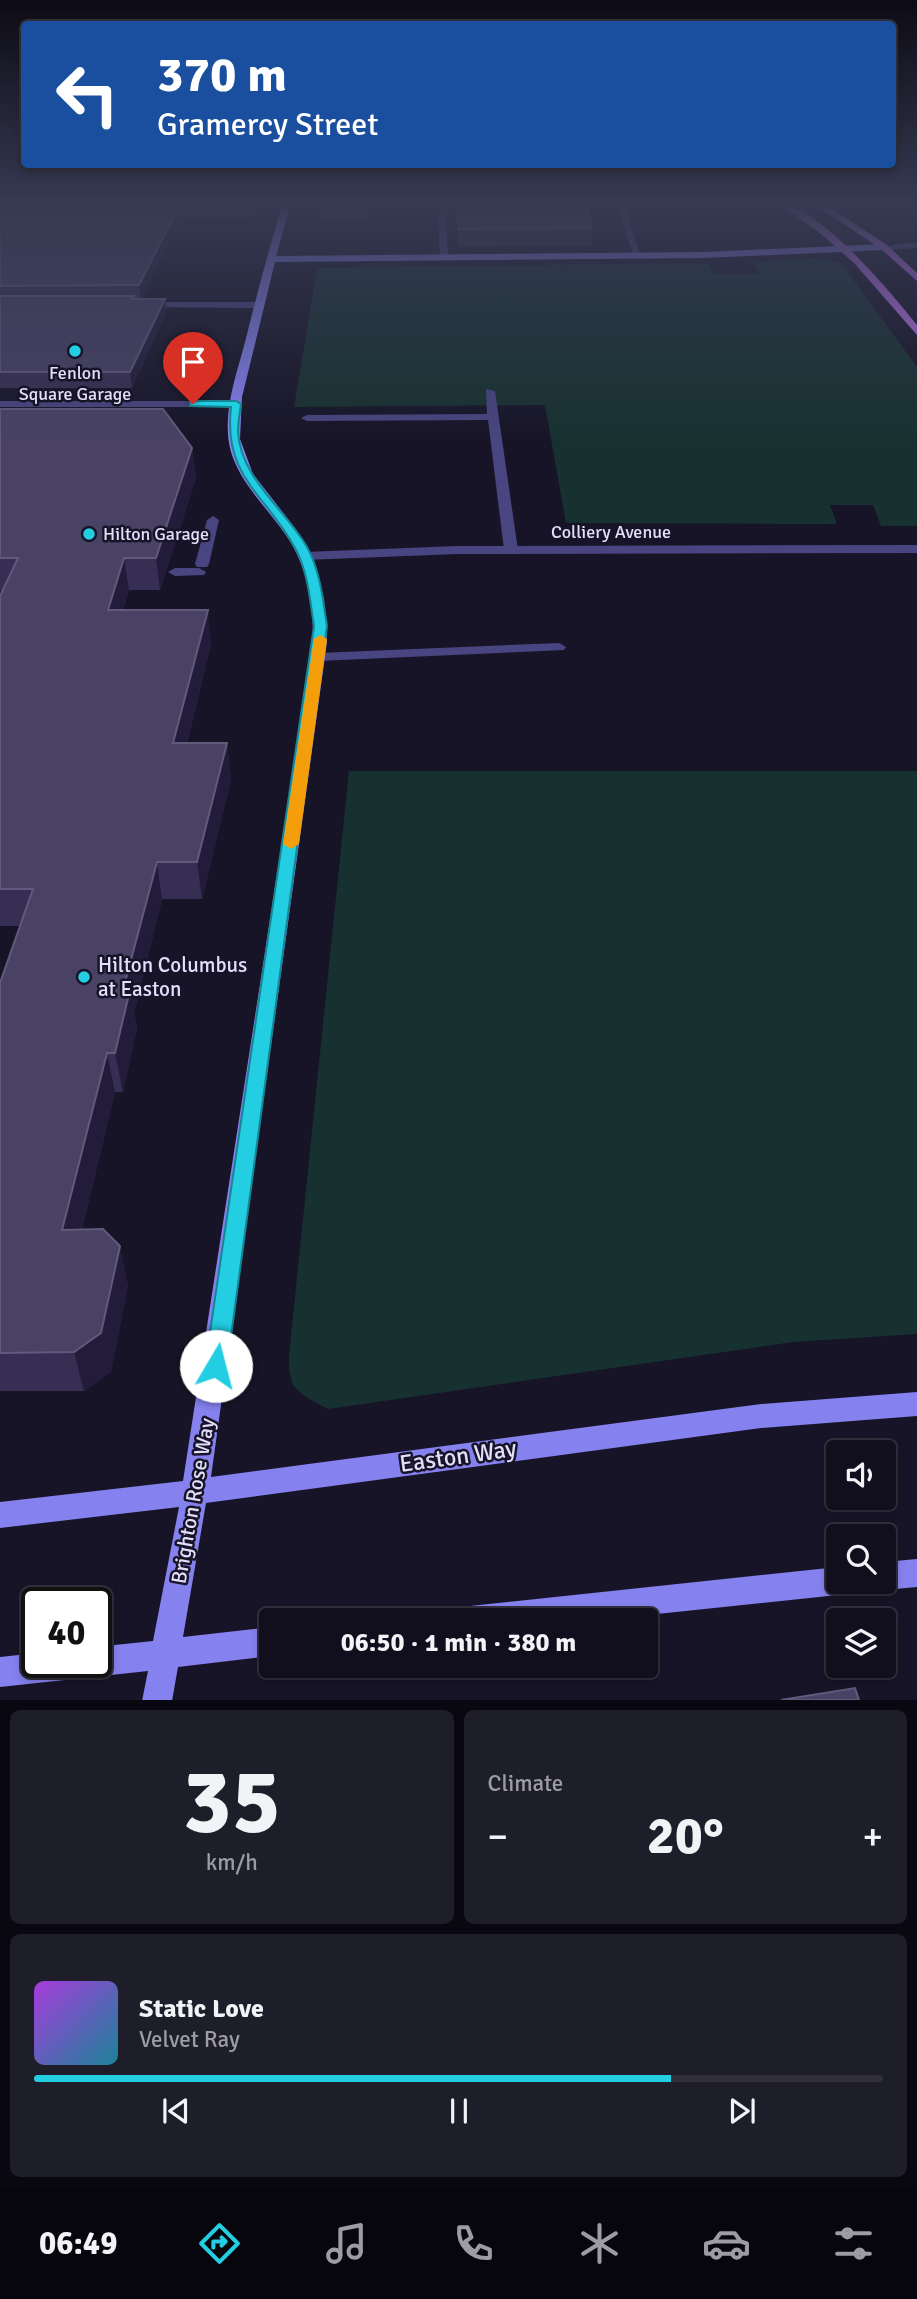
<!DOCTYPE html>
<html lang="en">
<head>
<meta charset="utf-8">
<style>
  :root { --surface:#110f1d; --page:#1e1d2a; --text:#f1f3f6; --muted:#9c9ca4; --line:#302f3b; --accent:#23cde2 }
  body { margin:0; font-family:Signika,sans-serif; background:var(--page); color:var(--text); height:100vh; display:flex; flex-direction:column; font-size:26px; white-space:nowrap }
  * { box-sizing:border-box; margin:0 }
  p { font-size:23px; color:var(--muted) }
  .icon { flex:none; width:38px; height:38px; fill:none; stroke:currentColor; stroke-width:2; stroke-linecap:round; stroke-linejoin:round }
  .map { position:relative; height:1700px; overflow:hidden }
  .details { display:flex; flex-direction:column; gap:10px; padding:10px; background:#090810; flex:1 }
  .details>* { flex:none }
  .top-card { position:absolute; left:21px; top:21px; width:875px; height:147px; border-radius:7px; box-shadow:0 4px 10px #0003,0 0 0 2px var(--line); background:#1a4fa0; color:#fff; overflow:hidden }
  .controls { position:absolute; left:826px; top:1440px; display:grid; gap:14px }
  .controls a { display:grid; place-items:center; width:70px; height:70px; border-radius:7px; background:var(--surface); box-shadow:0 4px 10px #0003,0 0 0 2px var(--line); font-size:35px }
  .speed { position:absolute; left:21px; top:1587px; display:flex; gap:14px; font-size:35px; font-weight:700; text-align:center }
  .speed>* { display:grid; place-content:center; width:91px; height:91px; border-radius:50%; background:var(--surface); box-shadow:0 4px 10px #0003,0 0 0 2px var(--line); line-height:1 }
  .speed .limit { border:4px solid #111; border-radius:10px; background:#fff; color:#111 }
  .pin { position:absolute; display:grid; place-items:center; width:60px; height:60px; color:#fff; margin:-72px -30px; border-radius:50% 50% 50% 0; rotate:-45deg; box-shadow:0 0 7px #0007 }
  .pin .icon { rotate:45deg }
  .me { position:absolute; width:77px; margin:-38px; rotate:8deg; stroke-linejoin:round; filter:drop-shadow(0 0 5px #0008) }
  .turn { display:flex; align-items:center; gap:24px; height:147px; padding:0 21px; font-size:32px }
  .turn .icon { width:91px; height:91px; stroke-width:2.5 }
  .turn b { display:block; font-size:49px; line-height:60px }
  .big { font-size:52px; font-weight:700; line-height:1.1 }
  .details .widget { flex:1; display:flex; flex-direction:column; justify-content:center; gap:10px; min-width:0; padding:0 24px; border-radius:10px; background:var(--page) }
  .details .dial { align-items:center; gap:0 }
  .dial b { font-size:91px; line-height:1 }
  .song { display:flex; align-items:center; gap:21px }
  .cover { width:84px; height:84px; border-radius:10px; background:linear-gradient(135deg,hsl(280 70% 55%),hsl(190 70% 35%)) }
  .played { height:7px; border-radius:4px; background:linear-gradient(90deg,var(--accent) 75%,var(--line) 75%) }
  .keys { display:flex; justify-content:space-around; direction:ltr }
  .heat { display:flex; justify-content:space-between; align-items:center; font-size:38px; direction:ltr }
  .details .tiles { flex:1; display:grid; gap:10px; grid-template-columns:1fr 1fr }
  .widget:last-child { grid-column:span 2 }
  .trip { position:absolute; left:259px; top:1608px; width:399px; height:70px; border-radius:7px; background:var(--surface); box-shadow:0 4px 10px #0003,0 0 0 2px var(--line); font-weight:700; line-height:70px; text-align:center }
  .menu { display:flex; height:112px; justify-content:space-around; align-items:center; background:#07060c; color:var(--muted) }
  .menu .icon { width:49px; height:49px }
  .menu .selected { color:var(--accent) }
  .menu b { font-size:32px; color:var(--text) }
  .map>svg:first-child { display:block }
  .green { fill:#173130 }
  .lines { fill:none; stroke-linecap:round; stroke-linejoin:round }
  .lane { fill:#484580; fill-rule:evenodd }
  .street { fill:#484580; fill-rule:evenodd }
  .secondary { fill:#8581ef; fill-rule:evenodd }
  .primary { fill:#c173ed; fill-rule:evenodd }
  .wall { fill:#372f53 }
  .shaded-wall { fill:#221c3a }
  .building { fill:#494265; stroke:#615a7c; stroke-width:2 }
  .route { fill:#23cde2; stroke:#178593; stroke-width:2 }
  .slow { fill:#f59e0b }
  .poi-dot { fill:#23cde2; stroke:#171427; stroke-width:2.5 }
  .labels { text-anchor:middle; stroke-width:5; stroke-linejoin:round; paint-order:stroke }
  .far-poi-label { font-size:18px; fill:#e2defb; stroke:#171427 }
  .far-street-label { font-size:18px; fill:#e2defb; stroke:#171427 }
  .poi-label { font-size:21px; fill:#e2defb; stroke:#171427; text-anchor:start }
  .street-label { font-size:21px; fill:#e2defb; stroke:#171427 }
  .near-street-label { font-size:24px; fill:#e2defb; stroke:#171427 }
</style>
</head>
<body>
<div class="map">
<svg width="917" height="1701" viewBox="0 0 917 1701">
  <rect width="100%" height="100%" fill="#171427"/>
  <!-- green -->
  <g class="green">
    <path d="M 814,258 L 841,263 L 917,367 L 917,526 L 881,526 L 873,505 L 830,505 L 837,524 L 566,523 L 545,405 L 294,407 L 317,268 L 708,263 L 715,274 L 760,273 L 753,262 Z"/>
    <path d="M 349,771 L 917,771 L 917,1334 L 793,1342 L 328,1409 C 298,1392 288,1392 289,1355 Z"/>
  </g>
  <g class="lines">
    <!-- lane -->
    <g class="lane">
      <path d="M 441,204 L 449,204 L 446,216 L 448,257 L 444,260 L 440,257 L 438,216 Z"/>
      <path d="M 609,204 L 619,204 L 626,210 L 641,258 L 634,256 L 618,211 Z"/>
      <path d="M 486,389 L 495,391 L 518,550 L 511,554 L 504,550 L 488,420 L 307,421 L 301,418 L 307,415 L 487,414 Z"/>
      <path d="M 213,516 L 219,520 L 209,564 L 207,567 L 197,567 L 195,564 L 207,520 Z"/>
      <path d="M 199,568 L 206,572 L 204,575 L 175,576 L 168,572 L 175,568 Z"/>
      <path d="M 559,643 L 566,647 L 564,650 L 318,661 L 311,657 L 318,653 Z"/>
    </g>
    <!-- street -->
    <g class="street">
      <path d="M 917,242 L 917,248 L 884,250 L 880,247 Z"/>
      <path d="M 143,302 L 259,302 L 264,305 L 259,308 L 140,307 L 140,303 Z"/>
      <path d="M 0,401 L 236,401 L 241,404 L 236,407 L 0,407 Z"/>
      <path d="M 917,545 L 917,553 L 457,554 L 305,560 L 298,556 L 305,552 L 457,546 Z"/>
    </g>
    <!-- secondary -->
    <g class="secondary">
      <path d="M 283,204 L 291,204 L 276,256 L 703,252 L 884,244 L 888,247 L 884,250 L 703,258 L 275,262 L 242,397 L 240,439 L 253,474 L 295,528 L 311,556 L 324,599 L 327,642 L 211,1477 L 761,1404 L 917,1392 L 917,1416 L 761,1428 L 206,1503 L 183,1637 L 271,1627 L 271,1656 L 178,1667 L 172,1701 L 142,1701 L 148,1671 L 0,1687 L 0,1657 L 37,1653 L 37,1662 L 96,1662 L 96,1647 L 153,1641 L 179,1507 L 0,1528 L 0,1502 L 183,1481 L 313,642 C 314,603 307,563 283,531 C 265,506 240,482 231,452 C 221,415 236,377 245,342 C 257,295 268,250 283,204 Z"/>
      <path d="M 917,1559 L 917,1587 L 884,1590 L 874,1586 L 872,1582 L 884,1582 L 884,1562 Z"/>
      <path d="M 838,1567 L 838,1582 L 852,1582 L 848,1591 L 838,1595 L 600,1620 L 456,1620 L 460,1610 L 470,1606 Z"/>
    </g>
    <!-- primary -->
    <g class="primary">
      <path d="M 779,204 C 818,204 893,295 917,325 L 917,335 L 854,263 L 820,233 Z"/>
      <path d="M 814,204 L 824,204 L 887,245 L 917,273 L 917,281 L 881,249 Z"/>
    </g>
  </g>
  <!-- wall -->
  <g class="wall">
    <path d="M 0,204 L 256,204 L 252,217 L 182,217 L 141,299 L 165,299 L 166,313 L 132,388 L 0,388 Z"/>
    <path d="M 320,204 L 369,204 L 366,222 L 321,222 Z"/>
    <path d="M 456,204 L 586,204 L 592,228 L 591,246 L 458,247 Z"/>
    <path d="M 0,409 L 192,448 L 196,478 L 160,590 L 129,590 L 123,610 L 211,644 L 187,743 L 227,743 L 231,779 L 202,899 L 162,899 L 134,1013 L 137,1028 L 123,1092 L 115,1092 L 82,1229 L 128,1285 L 111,1372 L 84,1391 L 0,1391 L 0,983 L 20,926 L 0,926 L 0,596 L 2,591 L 0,591 Z"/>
  </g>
  <!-- shaded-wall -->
  <g class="shaded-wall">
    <path d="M 180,204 L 182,217 L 141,299 L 139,285 Z"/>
    <path d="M 251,204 L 256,204 L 252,217 Z"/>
    <path d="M 366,204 L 369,204 L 366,222 Z"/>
    <path d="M 165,299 L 166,313 L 132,388 L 130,372 Z"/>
    <path d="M 192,448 L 196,478 L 160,590 L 156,558 Z"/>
    <path d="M 124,558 L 129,590 L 114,643 L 108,610 Z"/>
    <path d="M 208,610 L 211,644 L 178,778 L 173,743 Z"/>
    <path d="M 227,743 L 231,779 L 202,899 L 197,862 Z"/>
    <path d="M 157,862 L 162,899 L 134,1013 L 137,1028 L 123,1092 L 115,1053 L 123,990 Z"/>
    <path d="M 107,1053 L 115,1092 L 72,1269 L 62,1230 Z"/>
    <path d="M 120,1246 L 128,1285 L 111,1372 L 84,1391 L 74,1352 Z"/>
  </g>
  <!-- building -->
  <g class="building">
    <path d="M 0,204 L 251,204 L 180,204 L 139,285 L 0,286 Z"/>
    <path d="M 320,204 L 366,204 L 320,205 Z"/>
    <path d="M 457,204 L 586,204 L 592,228 L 458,229 Z"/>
    <path d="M 0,296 L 134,296 L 132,299 L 165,299 L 130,372 L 0,372 Z"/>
    <path d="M 0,409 L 163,409 L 192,448 L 156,558 L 124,558 L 108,610 L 208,610 L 173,743 L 227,743 L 197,862 L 157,862 L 123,990 L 130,990 L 115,1053 L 107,1053 L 62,1230 L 103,1229 L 120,1246 L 101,1333 L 74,1352 L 0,1353 L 0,983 L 33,889 L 0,889 L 0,596 L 18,558 L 0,558 Z"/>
    <path d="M 855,1688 L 859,1700 L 781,1700 Z"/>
  </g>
  <!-- sky -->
  <linearGradient id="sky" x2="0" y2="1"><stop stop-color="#0d0b15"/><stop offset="0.46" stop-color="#363a52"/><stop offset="1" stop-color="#363a52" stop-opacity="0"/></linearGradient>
  <rect width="917" height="442" fill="url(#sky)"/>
  <!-- route -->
  <path class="route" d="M 193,401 L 236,401 L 241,404 C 240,412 238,422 238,431 C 240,478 285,509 307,547 C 320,570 323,600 327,626 L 227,1366 L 224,1373 L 216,1376 L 208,1373 L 205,1366 L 314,626 C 310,601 308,571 295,548 C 266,494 223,478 231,407 L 190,406 L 190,402 Z"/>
  <!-- slow -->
  <path class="slow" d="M 320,635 L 327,639 L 299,844 L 291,849 L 283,844 L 314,639 Z"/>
  <!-- markers -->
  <g class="poi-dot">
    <circle cx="75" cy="351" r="7"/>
    <circle cx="89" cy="534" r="7"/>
    <circle cx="84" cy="977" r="7"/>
  </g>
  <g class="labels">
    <!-- far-poi labels -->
    <g class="far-poi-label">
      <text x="75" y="379">Fenlon<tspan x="75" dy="21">Square Garage</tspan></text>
      <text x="103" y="540" text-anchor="start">Hilton Garage</text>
    </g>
    <!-- far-street labels -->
    <g class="far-street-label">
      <text x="611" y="538">Colliery Avenue</text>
    </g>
    <!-- poi labels -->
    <g class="poi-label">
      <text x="98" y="972">Hilton Columbus<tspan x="98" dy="24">at Easton</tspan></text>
    </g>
    <!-- street labels -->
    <g class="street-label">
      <text transform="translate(193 1501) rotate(-80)" y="7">Brighton Rose Way</text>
    </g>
    <!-- near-street labels -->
    <g class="near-street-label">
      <text transform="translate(458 1456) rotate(-8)" y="8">Easton Way</text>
    </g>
  </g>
</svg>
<div class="controls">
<a><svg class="icon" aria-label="sound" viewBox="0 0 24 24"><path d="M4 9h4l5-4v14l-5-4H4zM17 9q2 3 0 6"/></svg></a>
<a><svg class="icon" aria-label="search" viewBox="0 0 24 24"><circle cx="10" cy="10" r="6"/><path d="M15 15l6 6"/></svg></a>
<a><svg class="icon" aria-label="layers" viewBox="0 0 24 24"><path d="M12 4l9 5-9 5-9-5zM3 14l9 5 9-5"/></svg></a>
</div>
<div class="speed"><div class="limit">40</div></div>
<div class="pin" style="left:193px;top:404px;background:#d93025"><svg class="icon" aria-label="arrive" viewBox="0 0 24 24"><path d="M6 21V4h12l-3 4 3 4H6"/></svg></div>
<svg class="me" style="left:216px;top:1366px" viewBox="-20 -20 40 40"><circle r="19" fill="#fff"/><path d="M0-13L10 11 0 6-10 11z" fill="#23cde2"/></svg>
<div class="trip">06:50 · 1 min · 380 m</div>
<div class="top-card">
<div class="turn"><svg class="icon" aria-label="left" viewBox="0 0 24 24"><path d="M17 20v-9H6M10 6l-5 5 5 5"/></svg><div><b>370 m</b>Gramercy Street</div></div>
</div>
</div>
<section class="details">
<div class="tiles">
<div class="widget dial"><b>35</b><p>km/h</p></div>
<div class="widget"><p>Climate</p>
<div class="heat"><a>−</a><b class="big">20°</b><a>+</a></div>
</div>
<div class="widget">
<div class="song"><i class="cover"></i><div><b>Static Love</b><p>Velvet Ray</p></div></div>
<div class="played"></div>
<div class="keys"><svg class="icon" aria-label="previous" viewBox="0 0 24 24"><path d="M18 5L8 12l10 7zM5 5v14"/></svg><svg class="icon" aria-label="pause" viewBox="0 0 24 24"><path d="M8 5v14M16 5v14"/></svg><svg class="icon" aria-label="next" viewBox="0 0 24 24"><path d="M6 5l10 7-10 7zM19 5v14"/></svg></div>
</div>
</div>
</section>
<nav class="menu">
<b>06:49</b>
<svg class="icon selected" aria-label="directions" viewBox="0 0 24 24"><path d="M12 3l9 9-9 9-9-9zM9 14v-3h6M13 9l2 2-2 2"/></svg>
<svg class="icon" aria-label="music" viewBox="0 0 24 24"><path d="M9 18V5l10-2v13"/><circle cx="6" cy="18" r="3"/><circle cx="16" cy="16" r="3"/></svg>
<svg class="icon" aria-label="phone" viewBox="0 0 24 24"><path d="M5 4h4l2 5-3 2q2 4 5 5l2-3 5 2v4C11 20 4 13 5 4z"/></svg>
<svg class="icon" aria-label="climate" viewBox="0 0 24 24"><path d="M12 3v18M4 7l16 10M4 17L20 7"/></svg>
<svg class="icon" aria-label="car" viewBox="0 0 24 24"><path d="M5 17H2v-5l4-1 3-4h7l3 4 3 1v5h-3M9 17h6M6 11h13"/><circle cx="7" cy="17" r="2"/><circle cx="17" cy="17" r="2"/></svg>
<svg class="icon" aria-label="filters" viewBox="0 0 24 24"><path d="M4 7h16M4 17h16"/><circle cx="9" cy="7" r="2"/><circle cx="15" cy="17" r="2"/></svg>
</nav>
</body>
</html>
